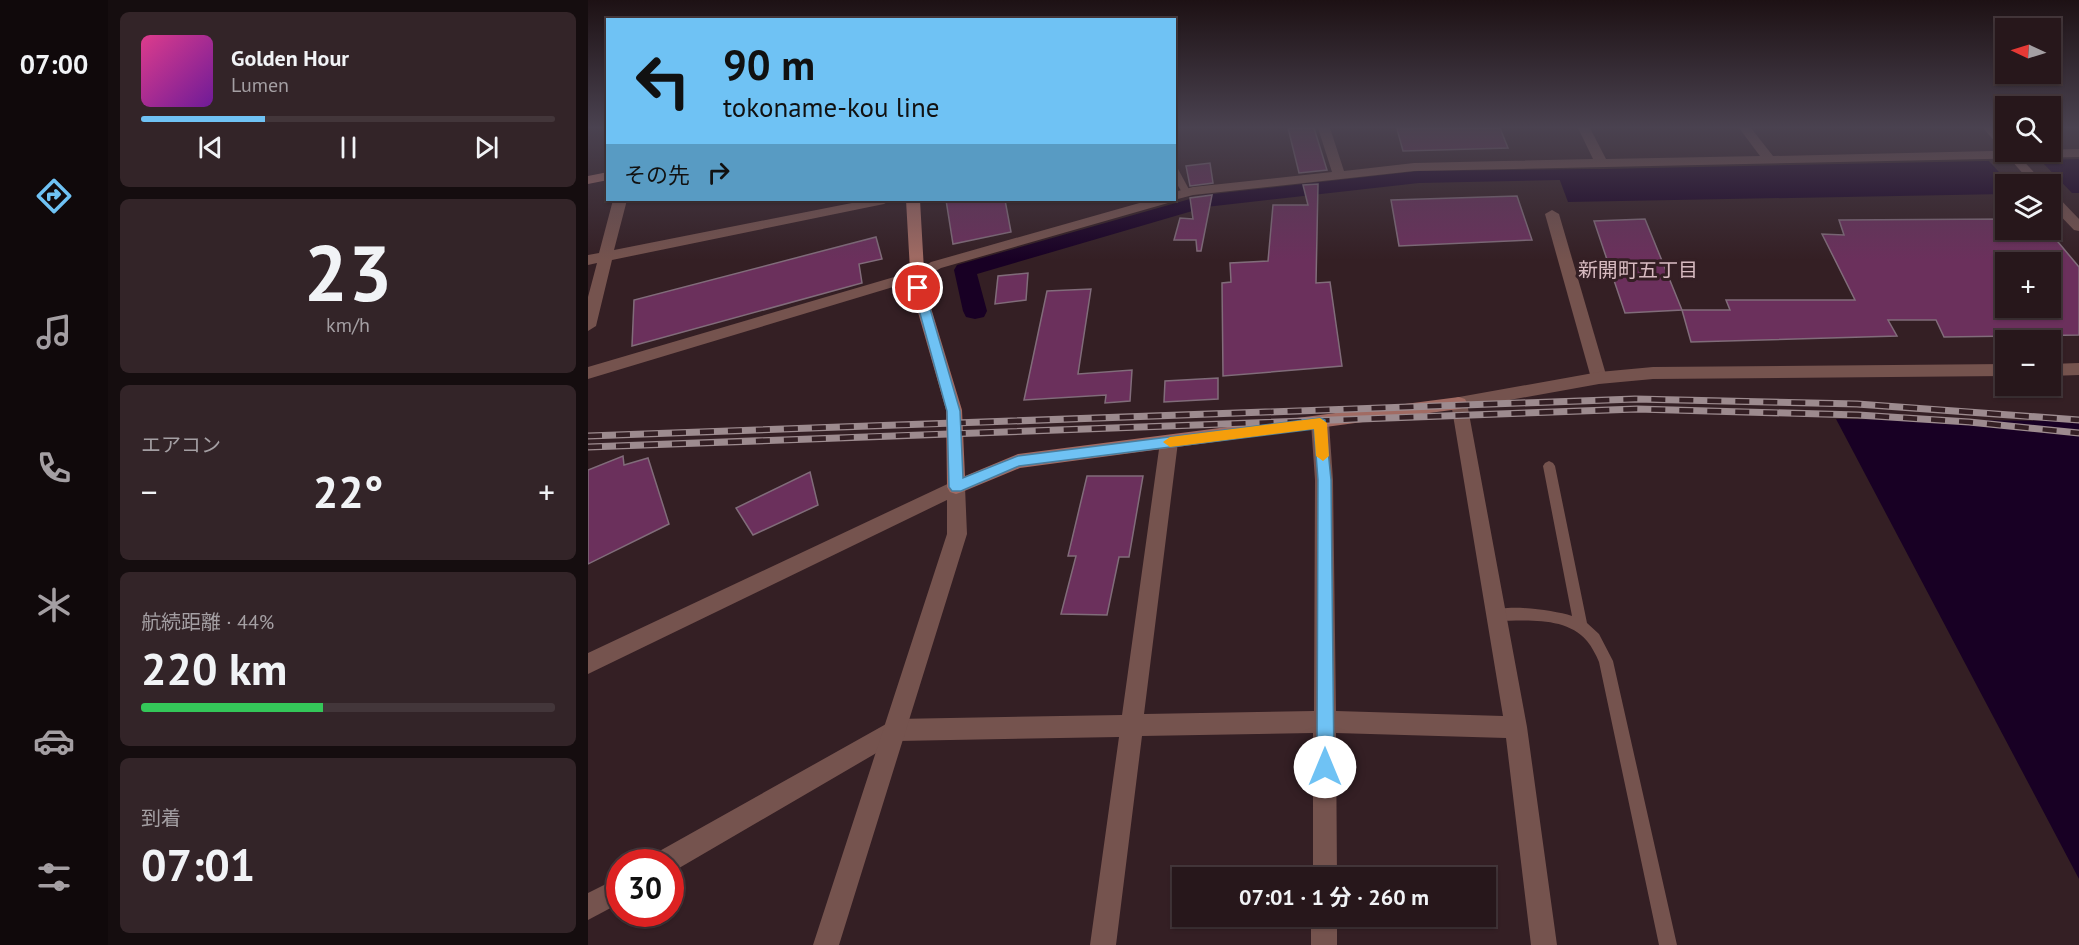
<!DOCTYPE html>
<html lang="ja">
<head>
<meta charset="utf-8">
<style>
  :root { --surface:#27171b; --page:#332428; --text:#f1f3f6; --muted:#a49fa3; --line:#43363a; --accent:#6fc2f4 }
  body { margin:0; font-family:"PT Sans","Noto Sans JP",sans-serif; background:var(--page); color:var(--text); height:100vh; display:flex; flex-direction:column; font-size:22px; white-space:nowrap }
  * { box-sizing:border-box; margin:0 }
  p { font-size:20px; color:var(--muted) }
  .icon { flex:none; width:33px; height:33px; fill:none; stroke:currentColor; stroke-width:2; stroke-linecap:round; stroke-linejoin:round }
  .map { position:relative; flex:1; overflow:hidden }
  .details { display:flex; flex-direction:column; gap:12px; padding:12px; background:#150d0f; width:480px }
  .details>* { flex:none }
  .top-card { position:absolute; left:18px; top:18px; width:570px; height:183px; border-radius:0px; box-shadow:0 2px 4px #0004,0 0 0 2px var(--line); background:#6fc2f4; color:#111; overflow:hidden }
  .needle { width:39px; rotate:274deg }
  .buttons { position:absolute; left:1407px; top:18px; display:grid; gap:12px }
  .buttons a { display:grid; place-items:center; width:66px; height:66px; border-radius:0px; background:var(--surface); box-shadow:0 2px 4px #0004,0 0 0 2px var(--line); font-size:30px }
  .speed { position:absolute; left:18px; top:849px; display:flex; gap:12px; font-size:30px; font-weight:700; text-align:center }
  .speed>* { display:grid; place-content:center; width:78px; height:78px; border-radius:50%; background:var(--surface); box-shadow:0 2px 4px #0004,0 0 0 2px var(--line); line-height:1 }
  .speed .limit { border:9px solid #d22; background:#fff; color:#111 }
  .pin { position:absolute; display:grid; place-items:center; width:51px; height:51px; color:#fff; margin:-26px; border:3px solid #fff; border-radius:50%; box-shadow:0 2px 6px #0007 }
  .me { position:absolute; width:66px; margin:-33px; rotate:0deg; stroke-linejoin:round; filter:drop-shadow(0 0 4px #0008) }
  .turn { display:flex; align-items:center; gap:21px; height:126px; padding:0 18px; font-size:27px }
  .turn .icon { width:78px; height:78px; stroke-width:2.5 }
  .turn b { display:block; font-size:42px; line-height:51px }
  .then { display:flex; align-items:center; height:57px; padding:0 18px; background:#0003; gap:12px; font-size:22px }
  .big { font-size:45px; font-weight:700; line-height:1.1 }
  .details .card { flex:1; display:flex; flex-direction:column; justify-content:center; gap:9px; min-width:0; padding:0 21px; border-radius:9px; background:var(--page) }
  .details .dial { align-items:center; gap:0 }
  .dial b { font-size:78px; line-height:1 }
  .song { display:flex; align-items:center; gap:18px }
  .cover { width:72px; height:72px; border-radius:9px; background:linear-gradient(135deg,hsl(330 70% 55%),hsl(280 70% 35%)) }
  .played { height:6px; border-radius:3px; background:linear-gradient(90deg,var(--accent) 30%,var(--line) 30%) }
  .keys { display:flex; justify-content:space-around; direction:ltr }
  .heat { display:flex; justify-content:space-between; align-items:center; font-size:33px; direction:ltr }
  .charge { height:9px; border-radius:4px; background:linear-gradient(90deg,#34c759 44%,var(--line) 0) }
  .trip { position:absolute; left:584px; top:867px; width:324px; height:60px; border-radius:0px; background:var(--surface); box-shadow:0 2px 4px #0004,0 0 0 2px var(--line); font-weight:700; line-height:60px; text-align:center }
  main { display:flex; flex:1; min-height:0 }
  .dock { display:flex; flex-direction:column; width:108px; justify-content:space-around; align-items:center; background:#10090b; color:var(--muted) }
  .dock .icon { width:42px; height:42px }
  .dock .selected { color:var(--accent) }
  .dock b { font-size:27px; color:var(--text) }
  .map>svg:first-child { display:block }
  .water { fill:#180024 }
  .pier { fill:#341f24 }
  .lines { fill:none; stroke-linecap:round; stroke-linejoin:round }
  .canal { fill:#180024; fill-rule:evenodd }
  .building { fill:#6b305c; stroke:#816c7a; stroke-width:1.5; fill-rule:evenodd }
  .service { fill:#75534e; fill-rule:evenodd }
  .minor { fill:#75534e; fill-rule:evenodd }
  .tertiary { fill:#75534e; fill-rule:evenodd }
  .secondary { fill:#a16b63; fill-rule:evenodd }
  .rail-casing { stroke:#9d8b8f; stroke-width:7 }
  .rail { stroke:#341f24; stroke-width:4.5; stroke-dasharray:14; stroke-linecap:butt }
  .route { fill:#6fc2f4; stroke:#487e9f; stroke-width:1.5 }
  .slow { fill:#f59e0b }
  .labels { text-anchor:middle; stroke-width:6; stroke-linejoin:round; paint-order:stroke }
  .neighbourhood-label { font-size:20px; fill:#d7bac0; stroke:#341f24 }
</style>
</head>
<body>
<main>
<nav class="dock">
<b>07:00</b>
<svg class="icon selected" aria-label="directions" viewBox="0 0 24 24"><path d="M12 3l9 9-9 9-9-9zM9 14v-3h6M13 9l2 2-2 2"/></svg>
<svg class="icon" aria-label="music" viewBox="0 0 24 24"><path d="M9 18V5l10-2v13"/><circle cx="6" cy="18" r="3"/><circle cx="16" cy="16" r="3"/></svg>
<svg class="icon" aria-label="phone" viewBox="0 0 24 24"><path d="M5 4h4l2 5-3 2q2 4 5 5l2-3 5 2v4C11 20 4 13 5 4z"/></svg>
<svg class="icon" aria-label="climate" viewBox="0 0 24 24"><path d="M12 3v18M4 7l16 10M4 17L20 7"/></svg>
<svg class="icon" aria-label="car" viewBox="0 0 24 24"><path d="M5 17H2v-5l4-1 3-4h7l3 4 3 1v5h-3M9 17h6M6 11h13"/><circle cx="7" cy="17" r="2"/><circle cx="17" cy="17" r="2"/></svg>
<svg class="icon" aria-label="filters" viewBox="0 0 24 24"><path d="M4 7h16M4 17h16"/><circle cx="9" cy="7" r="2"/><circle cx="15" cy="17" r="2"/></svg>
</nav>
<section class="details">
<div class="card">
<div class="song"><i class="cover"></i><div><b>Golden Hour</b><p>Lumen</p></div></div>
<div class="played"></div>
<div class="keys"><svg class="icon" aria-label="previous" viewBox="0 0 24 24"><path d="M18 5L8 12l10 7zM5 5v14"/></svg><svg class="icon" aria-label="pause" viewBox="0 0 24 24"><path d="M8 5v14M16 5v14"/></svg><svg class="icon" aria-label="next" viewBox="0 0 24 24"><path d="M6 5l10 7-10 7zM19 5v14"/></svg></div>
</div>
<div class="card dial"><b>23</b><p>km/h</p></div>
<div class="card"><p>エアコン</p>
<div class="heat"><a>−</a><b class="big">22°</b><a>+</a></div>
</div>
<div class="card"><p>航続距離 · 44%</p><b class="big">220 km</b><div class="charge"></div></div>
<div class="card"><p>到着</p><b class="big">07:01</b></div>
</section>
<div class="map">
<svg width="1491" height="945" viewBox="0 0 1491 945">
  <rect width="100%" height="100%" fill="#341f24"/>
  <!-- water -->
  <g class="water">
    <path d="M 1491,159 L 1491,193 L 1463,193 L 1462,184 L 1418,184 L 1417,194 L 980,202 L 968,170 Z"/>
    <path d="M 1248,419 L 1491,421 L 1491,879 Z"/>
  </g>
  <!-- pier -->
  <path class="pier" d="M 1400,160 L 1452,160 L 1484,193 L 1463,193 L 1462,184 L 1422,184 Z"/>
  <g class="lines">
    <!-- canal -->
    <path class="canal" d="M 1009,169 L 1016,171 L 1019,175 L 1016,179 L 831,183 L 618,207 L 389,274 L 399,311 L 396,317 L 387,319 L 378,317 L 375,311 L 366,270 L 369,265 L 616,195 L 831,171 Z"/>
  </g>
  <!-- building -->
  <g class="building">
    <path d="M 700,128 L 726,128 L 739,170 L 711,173 Z"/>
    <path d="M 912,128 L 920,148 L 815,151 L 809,129 Z"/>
    <path d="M 622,163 L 625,183 L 602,186 L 598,166 Z"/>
    <path d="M 730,184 L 728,283 L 742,282 L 754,366 L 635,376 L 634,283 L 643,282 L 642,263 L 680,261 L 685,205 L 720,205 L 715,185 Z"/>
    <path d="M 624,195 L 613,251 L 609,251 L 608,240 L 586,240 L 592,218 L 605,219 L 602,198 Z"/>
    <path d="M 929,196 L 944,240 L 811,246 L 803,200 Z"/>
    <path d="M 358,200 L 417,200 L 423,232 L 365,244 Z"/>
    <path d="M 1057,219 L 1094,310 L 1037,313 L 1006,221 Z"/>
    <path d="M 1418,219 L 1418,230 L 1460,230 L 1491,267 L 1491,335 L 1356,337 L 1348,320 L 1300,320 L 1309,336 L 1103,342 L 1094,310 L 1142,310 L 1138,300 L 1267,300 L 1234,234 L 1256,235 L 1251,220 ZM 1418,262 L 1462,262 L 1462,308 L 1418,308 Z"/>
    <path d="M 288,237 L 294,259 L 271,264 L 274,283 L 44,346 L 46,300 Z"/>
    <path d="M 440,273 L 438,300 L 407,304 L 410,276 Z"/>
    <path d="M 503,289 L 490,374 L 544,370 L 542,401 L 517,403 L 518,395 L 436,400 L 459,291 Z"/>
    <path d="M 630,378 L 630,399 L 576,402 L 577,381 Z"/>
    <path d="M 35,456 L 36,465 L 60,458 L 81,524 L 0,564 L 0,470 Z"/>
    <path d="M 222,472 L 230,505 L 165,535 L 148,508 Z"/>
    <path d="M 499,476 L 555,476 L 541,557 L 531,557 L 519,615 L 473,614 L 488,556 L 480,556 Z"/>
  </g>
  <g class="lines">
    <!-- service -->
    <g class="service">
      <path d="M 586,167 L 590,169 L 603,193 L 602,195 L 599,196 C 589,190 586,177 586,167 Z"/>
      <path d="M 961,461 L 965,463 L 967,466 L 999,623 L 1011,634 L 1025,661 L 1089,945 L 1071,945 L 1011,662 C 1008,655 1004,647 999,641 C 978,616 937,621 908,621 L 903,619 L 901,615 L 903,611 C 921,604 965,610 984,616 L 955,466 L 957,463 Z"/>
    </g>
    <!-- minor -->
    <g class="minor">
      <path d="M 730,128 L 742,128 L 756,171 L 826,163 L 1005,159 L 990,128 L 1002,128 L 1018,159 L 1172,156 L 1151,128 L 1163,128 L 1185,156 L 1491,149 L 1491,157 L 826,171 L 605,195 L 586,200 L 584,200 L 586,200 L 586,192 L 605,187 L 744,172 Z"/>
      <path d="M 25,200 L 39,200 L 26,250 L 279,200 L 303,200 L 296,204 L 24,260 L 8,326 L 0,331 L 0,297 L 9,263 L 0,265 L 0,255 L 11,253 Z"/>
      <path d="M 562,200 L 582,200 L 580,203 L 353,268 L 335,278 L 325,278 L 323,275 L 343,262 Z"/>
      <path d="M 964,210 L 971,214 L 1019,378 L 1017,382 L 1005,382 L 1003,378 L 957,214 Z"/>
      <path d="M 871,397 L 877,399 L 879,403 L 939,727 L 969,945 L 943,945 L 918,738 L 748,733 L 749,878 L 725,878 L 725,733 L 554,736 L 528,945 L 502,945 L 531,737 L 309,741 L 86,871 L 82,872 L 82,862 L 65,862 L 68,853 L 307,719 L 534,715 L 572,442 L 575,437 L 581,435 L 587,437 L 590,442 L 556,714 L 726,711 L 727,480 L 723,423 L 726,418 L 732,417 L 738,418 L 741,423 L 745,480 L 748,711 L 915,716 L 863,403 L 865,399 Z"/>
      <path d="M 32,877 L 32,903 L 0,920 L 0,893 Z"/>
      <rect x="723" y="916" width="26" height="29"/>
    </g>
    <!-- tertiary -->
    <g class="tertiary">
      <path d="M 1395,128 L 1407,128 L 1418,140 L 1418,152 L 1427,152 L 1457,184 L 1444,184 Z"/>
      <path d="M 1462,193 L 1467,194 L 1491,219 L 1491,231 L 1486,230 L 1462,205 Z"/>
      <path d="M 330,270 L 337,275 L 335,278 L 0,379 L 0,367 Z"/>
      <path d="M 1491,363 L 1491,375 L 1462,376 L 1462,364 Z"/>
      <path d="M 1418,364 L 1418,376 L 1065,379 L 1011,384 L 871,409 L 865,407 L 863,403 L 865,399 L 871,397 L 1011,372 L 1065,367 Z"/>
      <path d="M 368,480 L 374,482 L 377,487 L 379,534 L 251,945 L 225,945 L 359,534 L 359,500 L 0,674 L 0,653 Z"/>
    </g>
    <!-- secondary -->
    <g class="secondary">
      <path d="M 20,172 L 20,180 L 0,184 L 0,176 Z"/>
      <path d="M 318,200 L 332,200 L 337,288 L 374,410 L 377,476 L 430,454 L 871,397 L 877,399 L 879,403 L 877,407 L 871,409 L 432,468 L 374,492 L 368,494 L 362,492 L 359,487 L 358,410 L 323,288 Z"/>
    </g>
    <defs>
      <g id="rail">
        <path d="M 0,436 L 1047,399 L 1269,404 L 1491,420"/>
        <path d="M 0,447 L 1049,409 L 1270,415 L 1381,422 L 1491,433"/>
      </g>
    </defs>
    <!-- rail casing -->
    <use href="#rail" class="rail-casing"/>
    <!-- rail -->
    <use href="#rail" class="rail"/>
  </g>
  <!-- sky -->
  <linearGradient id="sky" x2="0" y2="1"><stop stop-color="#1d1114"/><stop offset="0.49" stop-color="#4a4250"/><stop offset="1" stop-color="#4a4250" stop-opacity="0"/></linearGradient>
  <rect width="1491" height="260" fill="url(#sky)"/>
  <!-- route -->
  <path class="route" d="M 330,284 L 336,288 L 372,411 L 375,478 L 430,456 L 732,418 L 737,420 L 743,480 L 746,767 L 744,773 L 737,775 L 731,773 L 729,767 L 730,480 L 726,429 L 431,466 L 373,491 L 364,491 L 361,487 L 359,411 L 325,288 Z"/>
  <!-- slow -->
  <path class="slow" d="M 732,418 L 739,423 L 741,456 L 735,461 L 728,456 L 726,429 L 582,447 L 575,442 L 582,437 Z"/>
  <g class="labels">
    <!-- neighbourhood labels -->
    <g class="neighbourhood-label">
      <text x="1050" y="277">新開町五丁目</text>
    </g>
  </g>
</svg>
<div class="buttons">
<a><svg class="needle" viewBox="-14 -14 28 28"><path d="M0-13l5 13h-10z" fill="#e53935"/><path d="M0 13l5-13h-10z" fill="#a49fa3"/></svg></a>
<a><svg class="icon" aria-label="search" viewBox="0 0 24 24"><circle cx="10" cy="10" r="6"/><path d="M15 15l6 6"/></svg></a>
<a><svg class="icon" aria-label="layers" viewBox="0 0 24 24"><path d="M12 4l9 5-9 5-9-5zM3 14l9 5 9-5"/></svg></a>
<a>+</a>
<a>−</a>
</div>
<div class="speed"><div class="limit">30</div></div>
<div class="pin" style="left:330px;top:288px;background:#d93025"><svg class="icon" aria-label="arrive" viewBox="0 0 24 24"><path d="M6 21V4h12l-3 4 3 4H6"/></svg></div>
<svg class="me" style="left:737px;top:767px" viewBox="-20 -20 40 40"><circle r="19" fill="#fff"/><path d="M0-13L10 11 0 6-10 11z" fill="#6fc2f4"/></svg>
<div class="trip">07:01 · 1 分 · 260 m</div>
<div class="top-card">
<div class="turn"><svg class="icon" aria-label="left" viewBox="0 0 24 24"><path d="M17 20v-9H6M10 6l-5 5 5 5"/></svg><div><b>90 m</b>tokoname-kou line</div></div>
<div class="then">その先<svg class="icon" aria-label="right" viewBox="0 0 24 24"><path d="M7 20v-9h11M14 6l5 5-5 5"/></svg></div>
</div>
</div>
</main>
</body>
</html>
